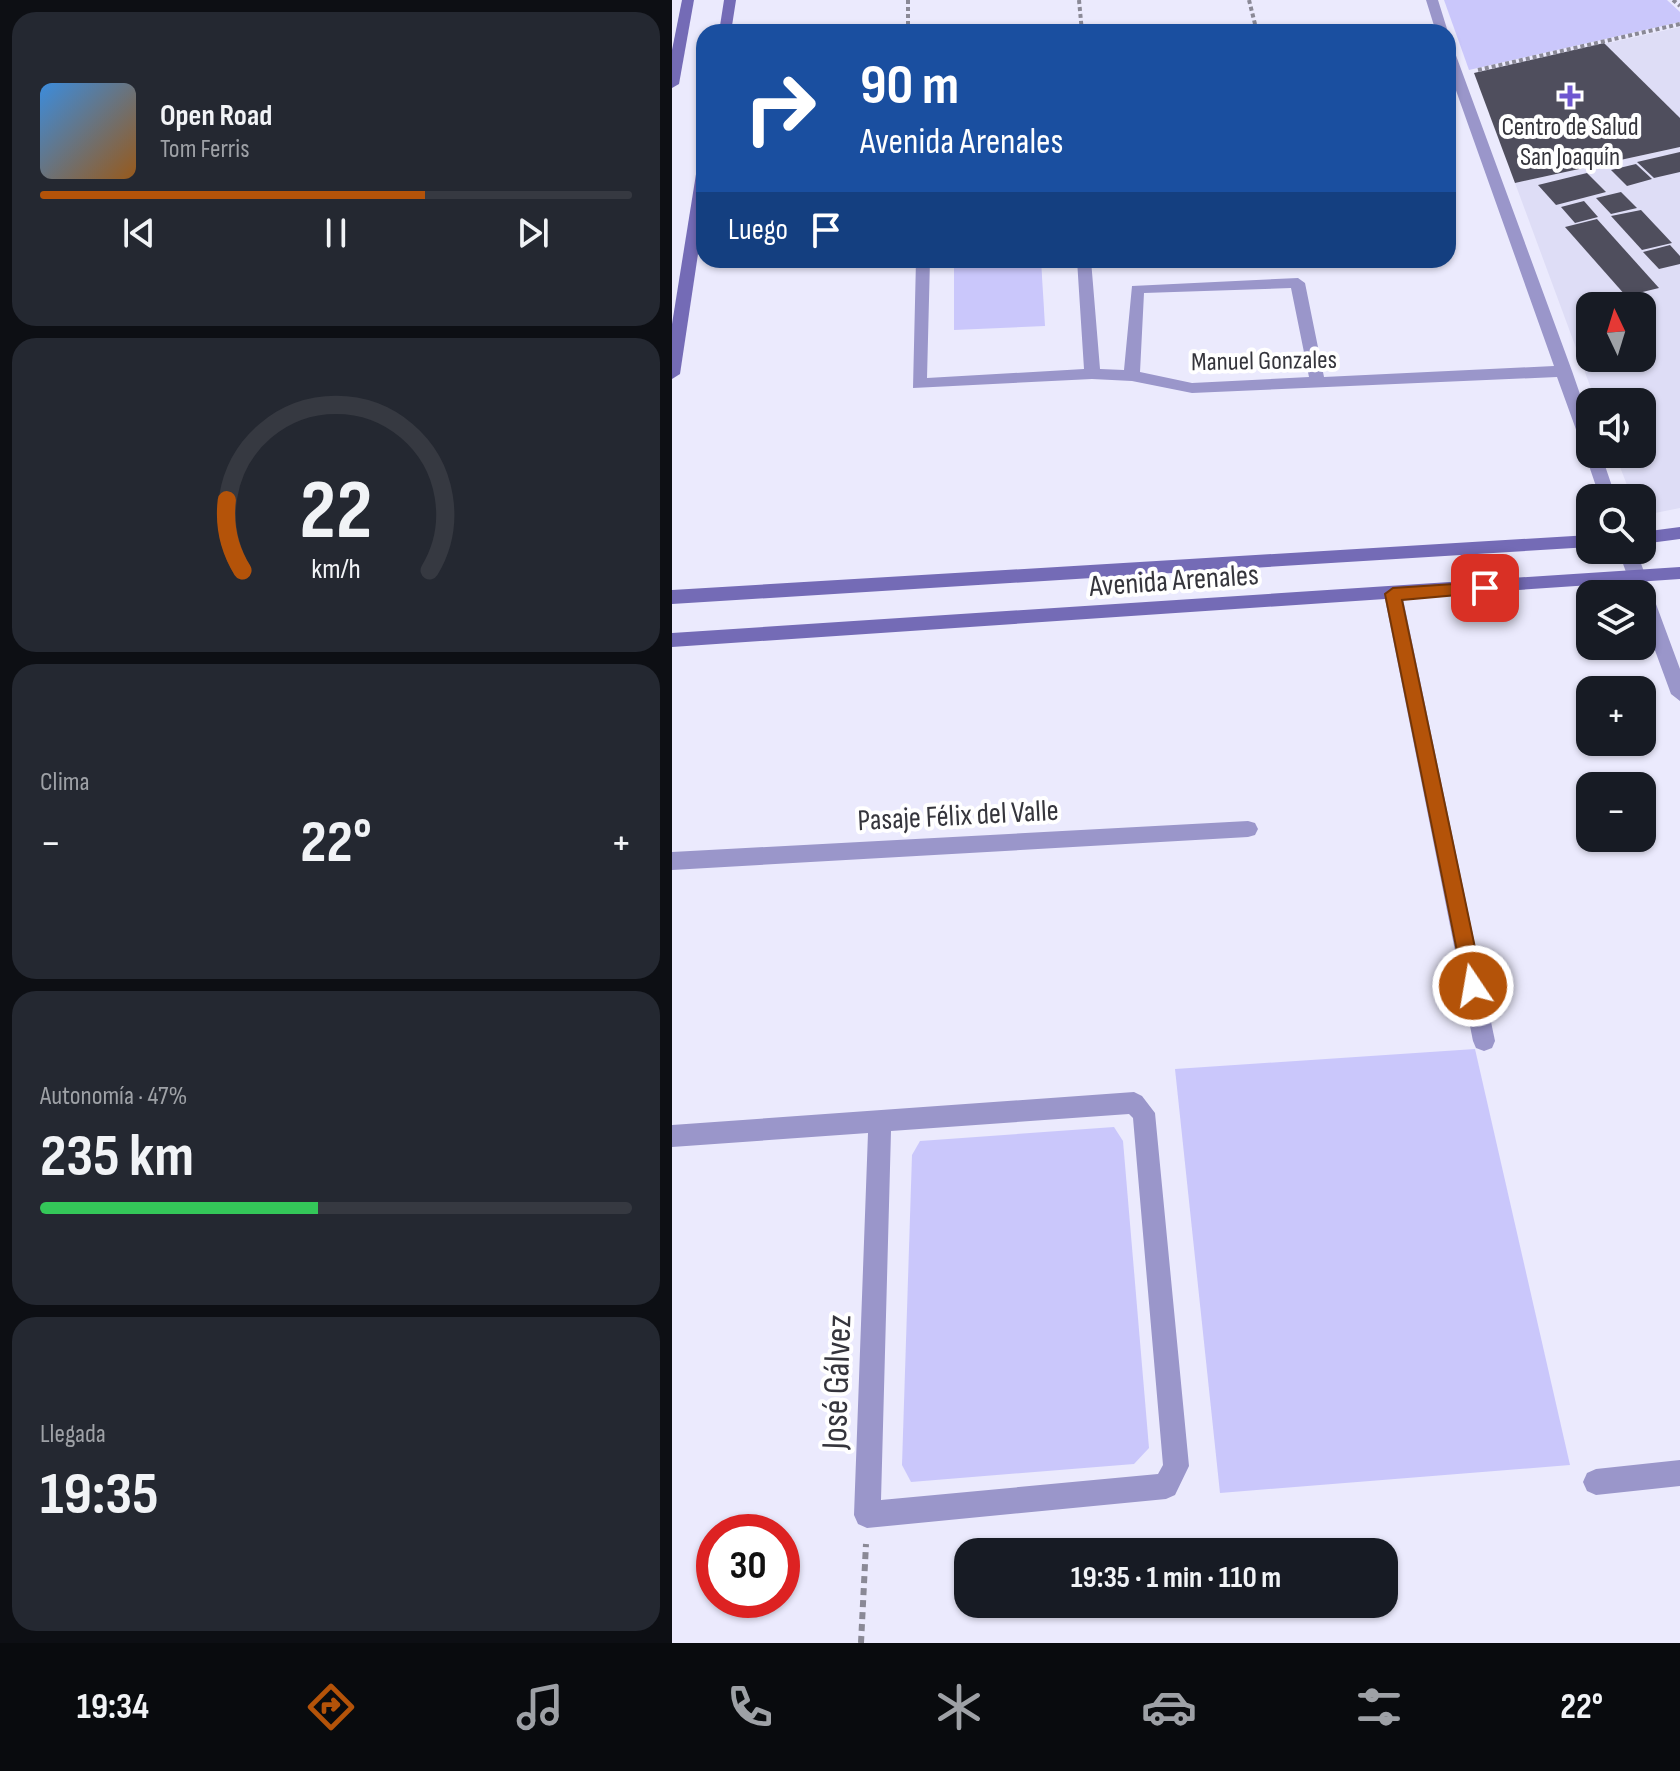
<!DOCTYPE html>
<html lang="es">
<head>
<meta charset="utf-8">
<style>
  :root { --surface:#171b24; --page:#242831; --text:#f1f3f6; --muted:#9ea1a6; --line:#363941; --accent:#b45309 }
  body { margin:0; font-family:"Sofia Sans Condensed",sans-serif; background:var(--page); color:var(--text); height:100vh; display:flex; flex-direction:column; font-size:30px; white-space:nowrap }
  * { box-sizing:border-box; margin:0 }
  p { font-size:26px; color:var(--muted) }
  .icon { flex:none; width:44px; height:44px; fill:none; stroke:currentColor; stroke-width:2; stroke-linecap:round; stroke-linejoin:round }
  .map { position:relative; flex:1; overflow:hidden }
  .panel { display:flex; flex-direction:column; gap:12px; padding:12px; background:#0d0f14; width:672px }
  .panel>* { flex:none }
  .guide { position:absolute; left:24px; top:24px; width:760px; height:244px; border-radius:24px; box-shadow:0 2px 6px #0004; background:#1a4fa0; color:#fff; overflow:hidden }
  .needle { width:52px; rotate:356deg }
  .tools { position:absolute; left:904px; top:292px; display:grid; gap:16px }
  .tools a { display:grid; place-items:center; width:80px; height:80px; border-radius:16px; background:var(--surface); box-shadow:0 2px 6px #0004; font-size:40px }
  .speed { position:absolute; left:24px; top:1514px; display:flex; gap:16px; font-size:40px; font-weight:700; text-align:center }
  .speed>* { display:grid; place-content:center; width:104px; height:104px; border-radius:50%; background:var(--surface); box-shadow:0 2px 6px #0004; line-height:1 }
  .speed .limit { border:12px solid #d22; background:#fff; color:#111 }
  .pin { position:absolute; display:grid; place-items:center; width:68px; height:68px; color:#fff; margin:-34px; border-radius:16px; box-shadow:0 4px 12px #0006 }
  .me { position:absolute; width:88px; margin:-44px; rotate:348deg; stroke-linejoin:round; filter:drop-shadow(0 0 6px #0008) }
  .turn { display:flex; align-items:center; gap:28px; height:168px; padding:0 32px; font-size:36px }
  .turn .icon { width:104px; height:104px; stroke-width:2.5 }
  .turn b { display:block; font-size:56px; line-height:68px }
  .then { display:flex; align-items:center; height:76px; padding:0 32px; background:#0003; gap:16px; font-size:30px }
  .big { font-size:60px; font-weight:700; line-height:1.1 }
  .panel .tile { flex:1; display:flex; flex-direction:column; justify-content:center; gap:12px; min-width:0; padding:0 28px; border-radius:24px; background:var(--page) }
  .panel .dial { align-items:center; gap:0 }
  .dial svg { height:208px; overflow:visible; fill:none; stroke:var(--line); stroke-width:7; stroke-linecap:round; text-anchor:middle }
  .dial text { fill:var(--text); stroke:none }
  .song { display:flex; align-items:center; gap:24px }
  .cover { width:96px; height:96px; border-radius:12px; background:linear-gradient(135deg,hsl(210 70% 55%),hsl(30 70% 35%)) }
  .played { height:8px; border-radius:4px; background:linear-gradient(90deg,var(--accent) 65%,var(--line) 65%) }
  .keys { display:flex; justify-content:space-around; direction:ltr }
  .heat { display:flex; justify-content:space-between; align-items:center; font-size:44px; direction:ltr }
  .charge { height:12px; border-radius:6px; background:linear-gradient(90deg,#34c759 47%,var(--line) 0) }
  .trip { position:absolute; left:282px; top:1538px; width:444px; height:80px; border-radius:24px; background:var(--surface); box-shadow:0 2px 6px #0004; font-weight:700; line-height:80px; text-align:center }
  .dock { display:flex; height:128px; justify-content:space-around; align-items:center; background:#090b0e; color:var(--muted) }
  .dock .icon { width:56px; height:56px }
  .dock .active { color:var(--accent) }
  .dock b { font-size:36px; color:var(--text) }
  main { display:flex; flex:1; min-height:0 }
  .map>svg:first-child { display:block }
  .built { fill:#deddf6; fill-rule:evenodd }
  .green { fill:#cac7fb }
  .building { fill:#4f4e5d }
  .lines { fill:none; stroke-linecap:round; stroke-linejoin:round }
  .path-far1 { stroke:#8a8996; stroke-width:4; stroke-dasharray:4 3; stroke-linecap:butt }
  .path { stroke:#8a8996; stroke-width:6; stroke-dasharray:7 5; stroke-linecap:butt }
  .street { fill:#9a96ca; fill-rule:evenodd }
  .secondary { fill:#746bb6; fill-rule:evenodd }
  .route { fill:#b45309; stroke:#753606; stroke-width:2 }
  .poi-dot { fill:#6e57d0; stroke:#fff; stroke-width:3 }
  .labels { text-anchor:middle; stroke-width:8; stroke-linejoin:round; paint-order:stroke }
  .far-poi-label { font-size:26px; fill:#35353c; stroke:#fff }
  .far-street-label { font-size:26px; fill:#35353c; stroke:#fff }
  .street-label { font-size:30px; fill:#35353c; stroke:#fff }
  .near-street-label { font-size:36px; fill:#35353c; stroke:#fff }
</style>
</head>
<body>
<main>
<section class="panel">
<div class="tile">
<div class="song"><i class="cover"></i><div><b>Open Road</b><p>Tom Ferris</p></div></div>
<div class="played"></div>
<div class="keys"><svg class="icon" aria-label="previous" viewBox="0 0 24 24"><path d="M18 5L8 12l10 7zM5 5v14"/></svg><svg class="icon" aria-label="pause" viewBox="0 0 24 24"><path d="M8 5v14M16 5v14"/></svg><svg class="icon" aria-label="next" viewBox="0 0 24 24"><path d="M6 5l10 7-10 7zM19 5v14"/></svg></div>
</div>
<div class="tile dial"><svg viewBox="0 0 100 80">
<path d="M14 69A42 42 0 1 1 86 69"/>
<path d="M14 69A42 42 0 0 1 8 42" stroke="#b45309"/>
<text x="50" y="56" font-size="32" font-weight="700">22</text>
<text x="50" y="72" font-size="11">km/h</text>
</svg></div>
<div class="tile"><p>Clima</p>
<div class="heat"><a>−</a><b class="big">22°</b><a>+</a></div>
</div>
<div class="tile"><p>Autonomía · 47%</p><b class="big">235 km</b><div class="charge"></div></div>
<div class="tile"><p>Llegada</p><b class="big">19:35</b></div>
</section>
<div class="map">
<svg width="1008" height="1643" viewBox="0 0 1008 1643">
  <rect width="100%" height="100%" fill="#ebeafd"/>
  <!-- built -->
  <g class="built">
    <path d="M 1008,27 L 1008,118 L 932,44 Z"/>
    <path d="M 1008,147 L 1008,508 L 983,513 L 970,505 L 970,498 L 960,498 L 943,454 L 970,454 L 970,402 L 924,402 L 843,183 ZM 918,306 L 970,306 L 970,358 L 918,358 Z"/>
  </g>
  <!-- green -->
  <g class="green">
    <path d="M 772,0 L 995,0 L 1008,12 L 1008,22 L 797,70 Z"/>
    <path d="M 282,260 L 369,260 L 373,326 L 282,330 Z"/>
    <path d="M 803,1049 L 898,1465 L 548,1493 L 503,1069 Z"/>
    <path d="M 442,1127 L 451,1141 L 477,1448 L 462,1464 L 239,1482 L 230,1465 L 240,1155 L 248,1141 Z"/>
  </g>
  <!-- building -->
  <g class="building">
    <path d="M 932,43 L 1008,118 L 1008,147 L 843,183 L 802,73 Z"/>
    <path d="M 1008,152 L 1008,172 L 982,178 L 965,162 Z"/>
    <path d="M 964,164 L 980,179 L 955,186 L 939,170 Z"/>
    <path d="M 915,173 L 934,192 L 884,205 L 866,185 Z"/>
    <path d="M 949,192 L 965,208 L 939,214 L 924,198 Z"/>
    <path d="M 912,201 L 926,217 L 903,223 L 889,207 Z"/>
    <path d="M 969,210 L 1000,243 L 970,250 L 939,216 Z"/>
    <path d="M 925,219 L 987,288 L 954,296 L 893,227 Z"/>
    <path d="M 998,245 L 1008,256 L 1008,264 L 987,269 L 971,252 Z"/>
  </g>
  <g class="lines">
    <!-- path-far1 -->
    <g class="path-far1">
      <path d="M 236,0 L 236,32"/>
      <path d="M 407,0 L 410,32"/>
      <path d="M 577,0 L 585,32"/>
      <path d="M 1001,0 L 1008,6"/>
      <path d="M 806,70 L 1008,24"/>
    </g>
    <!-- path -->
    <path class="path" d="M 189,1643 L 194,1544"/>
    <!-- street -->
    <g class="street">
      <path d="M 754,0 L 766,0 L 776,32 L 764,32 Z"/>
      <path d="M 776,46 L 782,50 L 900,371 L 918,423 L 918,454 L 929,454 L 944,498 L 928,498 L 913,454 L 915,451 L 910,446 L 885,377 L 520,393 L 460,381 L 420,379 L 241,388 L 244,260 L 258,260 L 255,378 L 412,369 L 405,260 L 419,260 L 428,369 L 452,370 L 460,286 L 626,278 L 633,283 L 652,377 L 882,366 L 776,68 ZM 619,288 L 637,377 L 520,383 L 468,372 L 472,293 Z"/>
      <path d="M 946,550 L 964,550 L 1008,669 L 1008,701 L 999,694 L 970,615 L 970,594 L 962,594 Z"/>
      <path d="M 721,587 L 730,594 L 823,1041 L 820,1048 L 812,1051 L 804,1048 L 801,1041 L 712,594 Z"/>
      <path d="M 576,821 L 583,823 L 586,829 L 583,835 L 576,837 L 0,870 L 0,852 Z"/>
      <path d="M 462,1092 L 470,1096 L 483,1113 L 517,1466 L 503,1495 L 494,1499 L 195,1528 L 186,1524 L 182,1515 L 196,1133 L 0,1147 L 0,1125 ZM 457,1114 L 461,1118 L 491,1465 L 486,1474 L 209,1500 L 219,1131 Z"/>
      <path d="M 1008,1460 L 1008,1486 L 924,1495 L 915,1491 L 911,1482 L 915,1473 L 924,1469 Z"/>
    </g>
    <!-- secondary -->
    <g class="secondary">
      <path d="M 10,0 L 22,0 L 7,84 L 0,88 L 0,50 Z"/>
      <path d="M 52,0 L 64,0 L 59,32 L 47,32 Z"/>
      <path d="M 32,164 L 32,214 L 8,374 L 0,379 L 0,324 L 25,168 Z"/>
      <path d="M 1008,527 L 1008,539 L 970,544 L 970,532 Z"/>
      <path d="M 918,535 L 918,547 L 0,604 L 0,590 Z"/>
      <path d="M 1008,567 L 1008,579 L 0,647 L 0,633 Z"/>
    </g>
  </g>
  <!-- route -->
  <path class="route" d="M 813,582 L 821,588 L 819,592 L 730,600 L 811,986 L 801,995 L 792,986 L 713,594 L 721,588 Z"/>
  <!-- markers -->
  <path class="poi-dot" d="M894 84h8v8h8v8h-8v8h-8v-8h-8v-8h8z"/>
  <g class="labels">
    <!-- far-poi labels -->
    <g class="far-poi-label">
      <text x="898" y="135">Centro de Salud<tspan x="898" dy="30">San Joaquín</tspan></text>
    </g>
    <!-- far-street labels -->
    <g class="far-street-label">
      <text transform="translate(592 360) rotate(-1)" y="9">Manuel Gonzales</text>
    </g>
    <!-- street labels -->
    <g class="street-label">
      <text transform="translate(502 580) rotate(-4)" y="10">Avenida Arenales</text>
      <text transform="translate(286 815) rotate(-3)" y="10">Pasaje Félix del Valle</text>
    </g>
    <!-- near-street labels -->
    <g class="near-street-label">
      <text transform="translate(163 1382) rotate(-88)" y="13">José Gálvez</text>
    </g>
  </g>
</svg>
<div class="tools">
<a><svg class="needle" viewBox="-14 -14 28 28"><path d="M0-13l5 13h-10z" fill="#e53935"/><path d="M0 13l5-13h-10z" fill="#9ea1a6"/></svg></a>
<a><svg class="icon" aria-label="sound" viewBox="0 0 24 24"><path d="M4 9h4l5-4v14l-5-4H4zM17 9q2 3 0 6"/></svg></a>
<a><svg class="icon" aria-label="search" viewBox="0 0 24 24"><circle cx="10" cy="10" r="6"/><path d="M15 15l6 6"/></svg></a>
<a><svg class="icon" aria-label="layers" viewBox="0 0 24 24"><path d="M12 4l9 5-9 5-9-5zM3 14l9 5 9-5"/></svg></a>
<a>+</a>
<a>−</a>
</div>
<div class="speed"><div class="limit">30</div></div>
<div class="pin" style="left:813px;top:588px;background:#d93025"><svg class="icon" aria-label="arrive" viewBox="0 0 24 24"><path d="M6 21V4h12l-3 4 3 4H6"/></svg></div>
<svg class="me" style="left:801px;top:986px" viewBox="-20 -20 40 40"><circle r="17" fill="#b45309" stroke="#fff" stroke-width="3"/><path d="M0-11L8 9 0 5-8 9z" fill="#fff"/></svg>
<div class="trip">19:35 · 1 min · 110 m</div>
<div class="guide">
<div class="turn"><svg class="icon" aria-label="right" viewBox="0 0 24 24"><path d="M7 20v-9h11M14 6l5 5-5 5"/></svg><div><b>90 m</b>Avenida Arenales</div></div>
<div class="then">Luego<svg class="icon" aria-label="arrive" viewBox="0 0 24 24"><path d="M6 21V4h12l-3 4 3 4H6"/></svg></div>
</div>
</div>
</main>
<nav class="dock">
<b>19:34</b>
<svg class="icon active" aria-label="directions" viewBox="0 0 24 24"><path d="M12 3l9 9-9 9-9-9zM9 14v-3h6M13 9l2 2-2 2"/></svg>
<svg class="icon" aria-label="music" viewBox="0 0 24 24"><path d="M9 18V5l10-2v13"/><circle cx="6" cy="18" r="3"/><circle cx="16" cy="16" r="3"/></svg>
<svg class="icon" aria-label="phone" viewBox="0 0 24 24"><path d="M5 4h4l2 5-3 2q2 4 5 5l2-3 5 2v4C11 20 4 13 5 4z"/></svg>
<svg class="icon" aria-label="climate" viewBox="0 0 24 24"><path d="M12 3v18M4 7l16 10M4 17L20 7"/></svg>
<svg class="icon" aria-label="car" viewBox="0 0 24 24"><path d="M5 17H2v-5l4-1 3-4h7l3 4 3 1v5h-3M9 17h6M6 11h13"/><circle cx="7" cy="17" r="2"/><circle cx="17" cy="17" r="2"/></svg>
<svg class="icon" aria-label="filters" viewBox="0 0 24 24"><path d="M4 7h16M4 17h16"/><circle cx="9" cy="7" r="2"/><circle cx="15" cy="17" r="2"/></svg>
<b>22°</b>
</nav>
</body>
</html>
